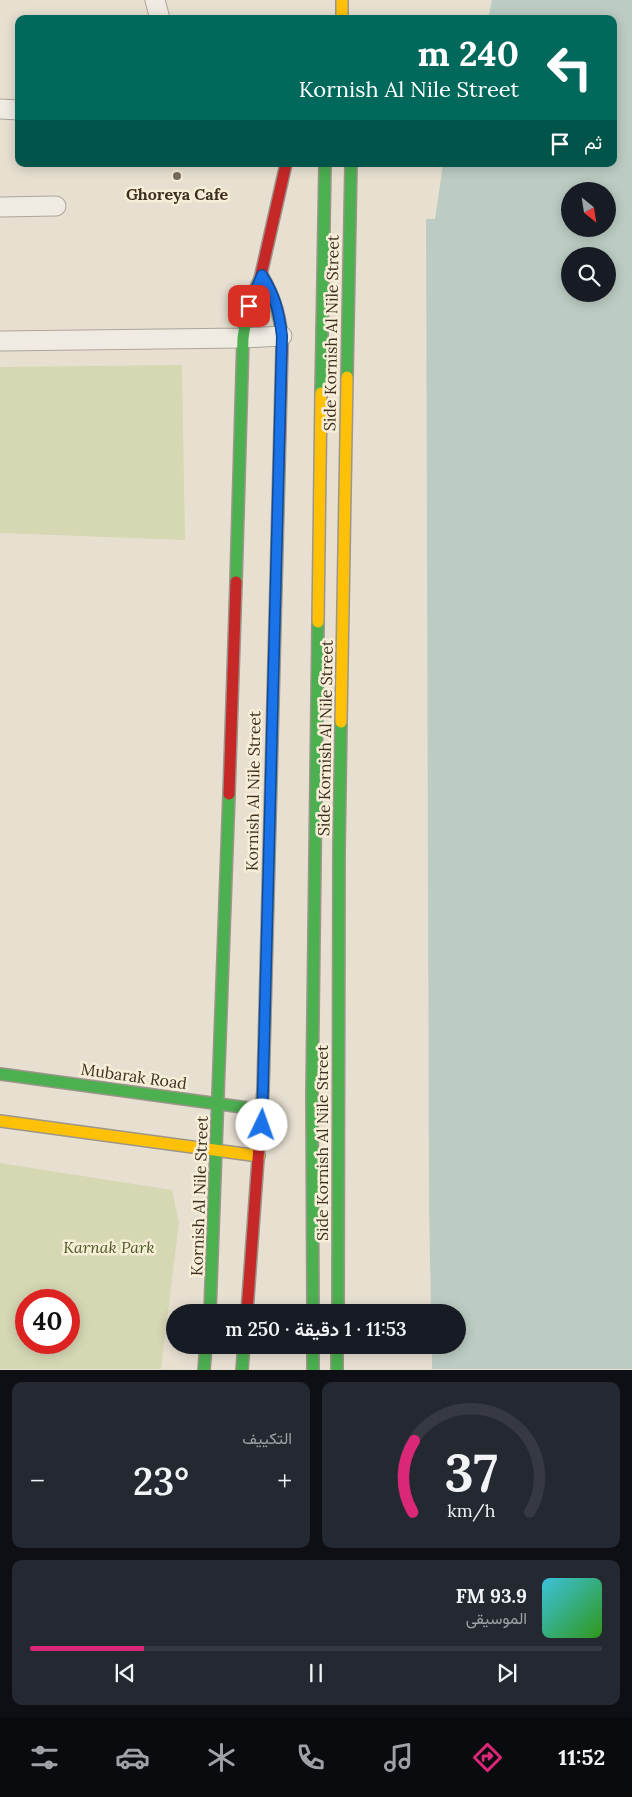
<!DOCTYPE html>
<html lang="ar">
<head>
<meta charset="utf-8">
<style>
  :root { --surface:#171b24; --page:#242831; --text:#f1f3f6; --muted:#9ea1a6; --line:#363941; --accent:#db2777 }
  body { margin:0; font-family:Lora,Vazirmatn,serif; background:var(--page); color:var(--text); direction:rtl; height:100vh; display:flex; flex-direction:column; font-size:19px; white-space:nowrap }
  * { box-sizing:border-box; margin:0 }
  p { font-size:16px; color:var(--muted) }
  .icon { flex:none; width:28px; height:28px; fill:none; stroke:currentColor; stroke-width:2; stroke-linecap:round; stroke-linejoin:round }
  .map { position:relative; height:1370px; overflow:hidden; direction:ltr }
  .panel { display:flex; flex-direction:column; gap:12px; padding:12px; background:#0d0f14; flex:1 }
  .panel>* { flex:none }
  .hud { position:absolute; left:15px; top:15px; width:602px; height:152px; border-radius:10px; box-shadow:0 2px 12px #0003; direction:rtl; background:#00695c; color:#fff; overflow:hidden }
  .needle { width:32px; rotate:150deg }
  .fabs { position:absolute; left:561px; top:182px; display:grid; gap:10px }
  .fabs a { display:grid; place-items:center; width:55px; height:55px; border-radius:50%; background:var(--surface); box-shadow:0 2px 12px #0003; font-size:25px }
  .speed { position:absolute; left:15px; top:1289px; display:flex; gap:10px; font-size:25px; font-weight:700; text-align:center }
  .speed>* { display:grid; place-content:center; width:65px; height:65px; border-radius:50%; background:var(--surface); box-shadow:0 2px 12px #0003; line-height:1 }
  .speed .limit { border:8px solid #d22; background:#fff; color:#111 }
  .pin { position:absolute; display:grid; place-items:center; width:42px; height:42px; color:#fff; margin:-21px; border-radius:10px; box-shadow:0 2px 8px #0006 }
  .me { position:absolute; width:55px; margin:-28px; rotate:3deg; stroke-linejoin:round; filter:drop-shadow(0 0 4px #0008) }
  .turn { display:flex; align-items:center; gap:18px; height:105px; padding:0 15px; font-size:22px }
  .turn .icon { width:65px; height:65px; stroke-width:2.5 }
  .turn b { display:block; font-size:35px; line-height:42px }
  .then { display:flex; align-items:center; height:48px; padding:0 15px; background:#0003; gap:10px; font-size:19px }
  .big { font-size:38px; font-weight:600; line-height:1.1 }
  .panel .widget { flex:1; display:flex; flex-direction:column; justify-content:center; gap:8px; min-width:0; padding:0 18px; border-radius:10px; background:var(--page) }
  .panel .dial { align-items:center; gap:0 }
  .dial svg { height:130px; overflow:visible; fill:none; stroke:var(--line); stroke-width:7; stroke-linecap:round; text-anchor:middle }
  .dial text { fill:var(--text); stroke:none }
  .song { display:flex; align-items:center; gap:15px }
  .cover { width:60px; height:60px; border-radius:8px; background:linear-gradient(135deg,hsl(190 70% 55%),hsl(110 70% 35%)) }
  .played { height:5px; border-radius:2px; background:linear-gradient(90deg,var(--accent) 20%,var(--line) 20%) }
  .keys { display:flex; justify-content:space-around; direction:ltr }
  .heat { display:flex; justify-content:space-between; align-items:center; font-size:28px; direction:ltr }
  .panel .tiles { flex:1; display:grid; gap:12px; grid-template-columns:1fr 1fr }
  .widget:last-child { grid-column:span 2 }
  .trip { position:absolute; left:166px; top:1304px; width:300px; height:50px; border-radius:25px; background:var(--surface); box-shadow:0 2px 12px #0003; font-weight:600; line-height:50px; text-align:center; direction:rtl }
  .menu { display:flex; height:80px; justify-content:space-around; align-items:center; background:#090b0e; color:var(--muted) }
  .menu .icon { width:35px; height:35px }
  .menu .current { color:var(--accent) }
  .menu b { font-size:22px; color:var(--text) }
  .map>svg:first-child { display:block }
  .green { fill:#d6d7b3; fill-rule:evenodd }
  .water { fill:#bcccc2; fill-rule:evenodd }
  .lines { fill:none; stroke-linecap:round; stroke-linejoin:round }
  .street-casing { stroke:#ada599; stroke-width:21 }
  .fast-casing { stroke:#9c958a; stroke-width:14 }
  .slow-casing { stroke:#9c958a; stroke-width:14 }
  .jam-casing { stroke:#9c958a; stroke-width:14 }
  .street { stroke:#efebe3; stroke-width:19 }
  .fast { stroke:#4caf50; stroke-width:11 }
  .slow { stroke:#ffc107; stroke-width:11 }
  .jam { stroke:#c62828; stroke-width:11 }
  .route-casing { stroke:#114b97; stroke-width:12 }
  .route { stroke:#1a73e8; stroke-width:9 }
  .poi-dot { fill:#786c5e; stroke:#f7eed8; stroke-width:2 }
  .labels { text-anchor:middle; stroke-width:5; stroke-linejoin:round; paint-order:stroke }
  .poi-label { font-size:16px; font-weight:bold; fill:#3d2e20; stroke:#f7eed8 }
  .street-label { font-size:16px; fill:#3d2e20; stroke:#f7eed8 }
  .park-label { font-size:16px; font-style:italic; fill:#4d5a26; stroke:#f7eed8 }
</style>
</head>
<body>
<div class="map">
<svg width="632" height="1370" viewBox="0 0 632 1370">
  <rect width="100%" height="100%" fill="#e7e0d1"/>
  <!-- green -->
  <g class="green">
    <path d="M 182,365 L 185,540 L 0,533 L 0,367 Z"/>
    <path d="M 0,1163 L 172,1190 L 179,1223 L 161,1369 L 0,1369 ZM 26,1300 L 69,1300 L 69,1342 L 26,1342 Z"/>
  </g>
  <!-- water -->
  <path class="water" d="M 492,0 L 632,0 L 632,1369 L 432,1369 L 432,1345 L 458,1345 L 458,1312 L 431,1312 L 429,1206 L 426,219 L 435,219 L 443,164 L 614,164 L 614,19 L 488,19 ZM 570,191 L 608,191 L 608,229 L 570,229 ZM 570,256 L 608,256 L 608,294 L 570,294 Z"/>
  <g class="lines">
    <defs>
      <g id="street">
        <path d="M 155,0 L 160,19"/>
        <path d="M 0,109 L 19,110"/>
        <path d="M 0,207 L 56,206"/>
        <path d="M 0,341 L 243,338 L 282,336"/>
      </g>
      <g id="fast">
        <path d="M 262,275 C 275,297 282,320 282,346"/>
        <path d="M 347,377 L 351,164"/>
        <path d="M 321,393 L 325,164"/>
        <path d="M 236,582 L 243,338 C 246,317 250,298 260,279"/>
        <path d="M 0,1074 L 263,1110"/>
        <path d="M 263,1090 L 279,467"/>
        <path d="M 210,1312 L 229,794"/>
        <path d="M 313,1312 L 312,1094 L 318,622"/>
        <path d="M 338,1312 L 339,851 L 341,722"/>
        <path d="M 313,1345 L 313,1370"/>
        <path d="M 337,1345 L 337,1370"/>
        <path d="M 204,1370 L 206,1345"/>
        <path d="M 242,1370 L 244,1345"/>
      </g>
      <g id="slow">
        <path d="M 342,0 L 342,19"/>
        <path d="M 318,622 L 321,393"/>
        <path d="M 341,722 L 347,377"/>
        <path d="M 0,1121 L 259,1156"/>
      </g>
      <g id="jam">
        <path d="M 260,279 L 286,164"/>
        <path d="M 279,467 L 282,346"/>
        <path d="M 229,794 L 236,582"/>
        <path d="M 247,1312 L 263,1090"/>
      </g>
    </defs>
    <!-- street casing -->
    <use href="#street" class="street-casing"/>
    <!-- fast casing -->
    <use href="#fast" class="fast-casing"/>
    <!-- slow casing -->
    <use href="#slow" class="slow-casing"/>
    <!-- jam casing -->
    <use href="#jam" class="jam-casing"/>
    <!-- street -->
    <use href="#street" class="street"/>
    <!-- fast -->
    <use href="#fast" class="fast"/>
    <!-- slow -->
    <use href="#slow" class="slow"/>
    <!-- jam -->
    <use href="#jam" class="jam"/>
  </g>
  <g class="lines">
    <defs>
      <path id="route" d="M 249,306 L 262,275 C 275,296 279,311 282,336 L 262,1125"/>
    </defs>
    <!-- route casing -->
    <use href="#route" class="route-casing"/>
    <!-- route -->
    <use href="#route" class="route"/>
  </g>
  <!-- markers -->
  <circle class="poi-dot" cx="177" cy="176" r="5"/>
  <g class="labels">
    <!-- poi labels -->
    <g class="poi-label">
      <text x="177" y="200">Ghoreya Cafe</text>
    </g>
    <!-- street labels -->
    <g class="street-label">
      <text transform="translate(331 333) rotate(-89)" y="6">Side Kornish Al Nile Street</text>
      <text transform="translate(325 738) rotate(-89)" y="6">Side Kornish Al Nile Street</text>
      <text transform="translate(253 791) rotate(-89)" y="6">Kornish Al Nile Street</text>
      <text transform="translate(134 1076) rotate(8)" y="6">Mubarak Road</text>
      <text transform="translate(322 1143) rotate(-90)" y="6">Side Kornish Al Nile Street</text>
      <text transform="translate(199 1196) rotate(-88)" y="6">Kornish Al Nile Street</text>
    </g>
    <!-- park labels -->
    <g class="park-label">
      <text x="109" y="1253">Karnak Park</text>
    </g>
  </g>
</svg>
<div class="fabs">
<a><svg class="needle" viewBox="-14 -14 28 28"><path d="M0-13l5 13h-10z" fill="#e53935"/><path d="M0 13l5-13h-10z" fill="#9ea1a6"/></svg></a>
<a><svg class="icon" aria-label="search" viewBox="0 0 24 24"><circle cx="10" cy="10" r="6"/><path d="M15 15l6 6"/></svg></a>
</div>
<div class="speed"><div class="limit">40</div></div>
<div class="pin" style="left:249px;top:306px;background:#d93025"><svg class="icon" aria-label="arrive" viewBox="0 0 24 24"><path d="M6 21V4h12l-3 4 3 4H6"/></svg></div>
<svg class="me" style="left:262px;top:1125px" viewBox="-20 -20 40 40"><circle r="19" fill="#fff"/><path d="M0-13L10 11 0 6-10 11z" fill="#1a73e8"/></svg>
<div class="trip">11:53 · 1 دقيقة · 250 m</div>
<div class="hud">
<div class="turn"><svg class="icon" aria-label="left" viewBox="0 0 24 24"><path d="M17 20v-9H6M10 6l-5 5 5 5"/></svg><div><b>240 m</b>Kornish Al Nile Street</div></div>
<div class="then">ثم<svg class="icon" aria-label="arrive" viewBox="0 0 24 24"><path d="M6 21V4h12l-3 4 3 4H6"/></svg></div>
</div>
</div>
<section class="panel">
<div class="tiles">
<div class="widget dial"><svg viewBox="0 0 100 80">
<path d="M14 69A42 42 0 1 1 86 69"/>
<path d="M14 69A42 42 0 0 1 15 25" stroke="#db2777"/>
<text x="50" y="56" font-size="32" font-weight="700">37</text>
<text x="50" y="72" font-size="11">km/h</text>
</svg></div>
<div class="widget"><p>التكييف</p>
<div class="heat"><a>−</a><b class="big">23°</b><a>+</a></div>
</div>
<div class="widget">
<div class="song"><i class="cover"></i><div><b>93.9 FM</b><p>الموسيقى</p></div></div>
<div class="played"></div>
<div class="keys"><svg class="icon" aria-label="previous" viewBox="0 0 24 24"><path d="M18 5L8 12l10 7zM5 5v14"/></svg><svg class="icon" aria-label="pause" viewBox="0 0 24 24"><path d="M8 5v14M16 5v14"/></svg><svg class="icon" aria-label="next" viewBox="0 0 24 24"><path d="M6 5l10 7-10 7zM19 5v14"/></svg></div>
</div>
</div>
</section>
<nav class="menu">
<b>11:52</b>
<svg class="icon current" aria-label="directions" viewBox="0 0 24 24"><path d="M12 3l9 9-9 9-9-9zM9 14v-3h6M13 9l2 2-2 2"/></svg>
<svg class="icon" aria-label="music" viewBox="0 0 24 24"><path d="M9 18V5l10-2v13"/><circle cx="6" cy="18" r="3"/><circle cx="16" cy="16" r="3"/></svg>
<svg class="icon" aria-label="phone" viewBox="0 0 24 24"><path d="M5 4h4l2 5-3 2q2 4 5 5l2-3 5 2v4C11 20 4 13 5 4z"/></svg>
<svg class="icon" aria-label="climate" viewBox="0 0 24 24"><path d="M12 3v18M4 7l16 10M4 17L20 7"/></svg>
<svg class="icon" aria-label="car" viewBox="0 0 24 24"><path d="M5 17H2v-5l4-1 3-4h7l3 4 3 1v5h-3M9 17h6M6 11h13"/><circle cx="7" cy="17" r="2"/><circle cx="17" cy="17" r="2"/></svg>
<svg class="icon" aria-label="filters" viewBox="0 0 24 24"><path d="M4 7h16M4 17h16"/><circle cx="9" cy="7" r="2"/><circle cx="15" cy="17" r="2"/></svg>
</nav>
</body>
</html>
